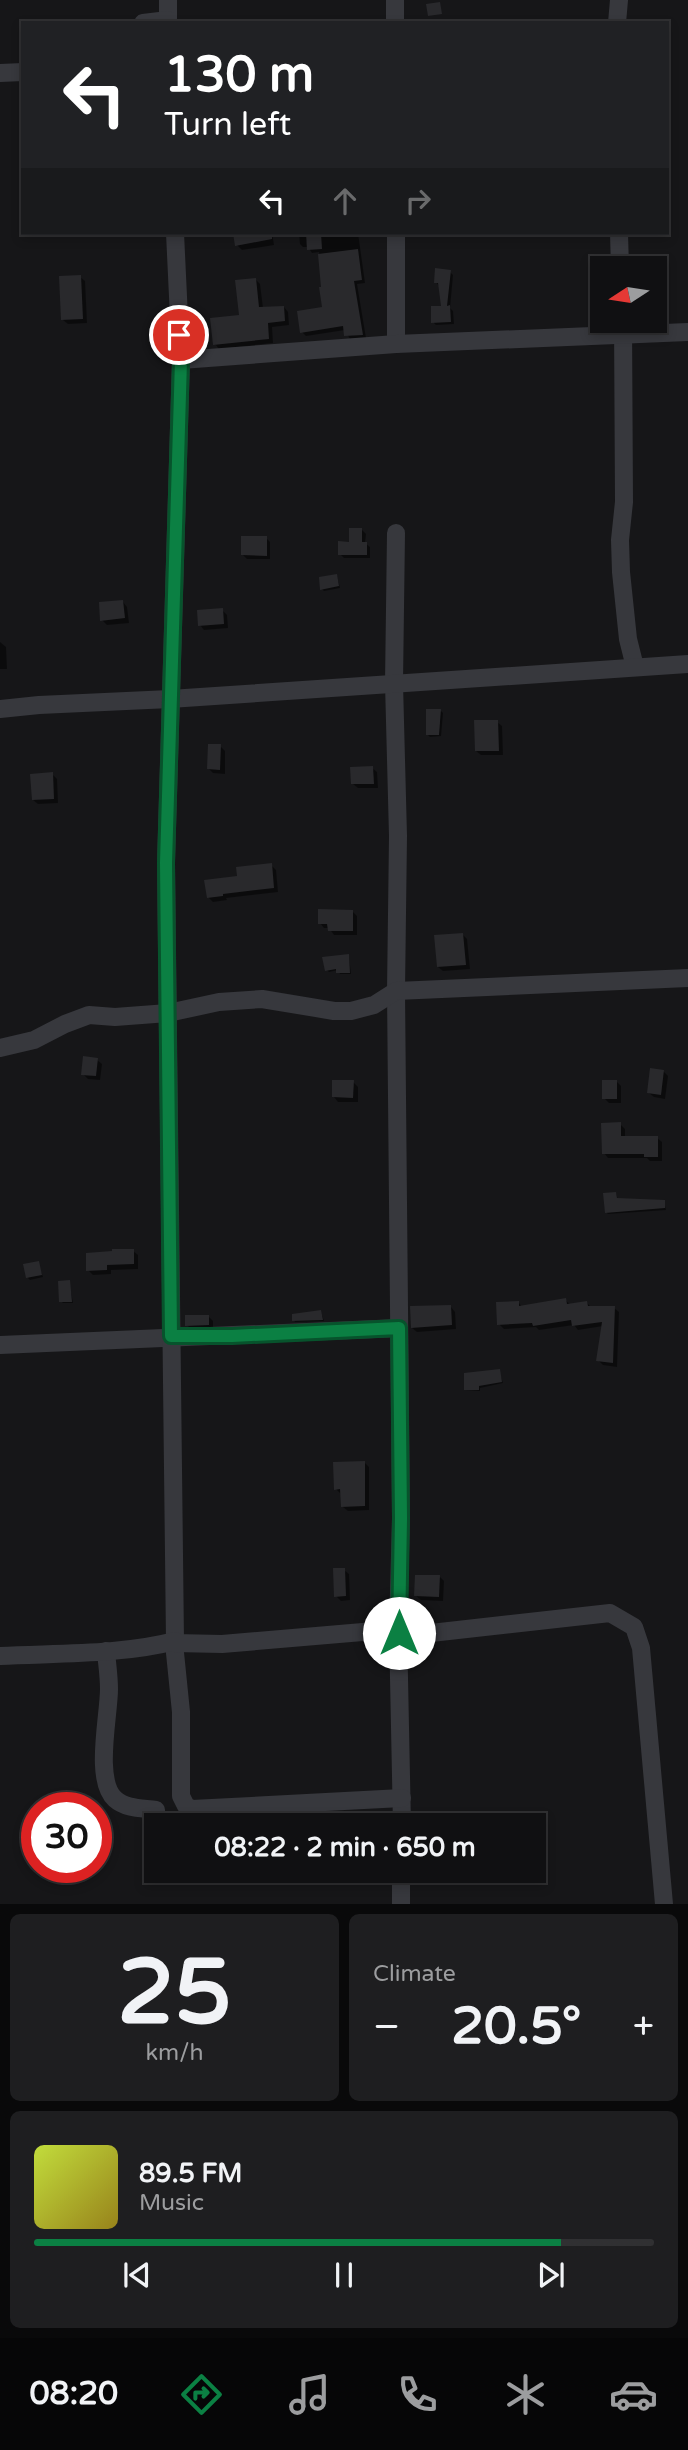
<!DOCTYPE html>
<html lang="en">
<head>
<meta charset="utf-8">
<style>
  :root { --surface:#101012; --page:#1e1e20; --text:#f1f3f6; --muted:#9c9d9f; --line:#303032; --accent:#0b8043 }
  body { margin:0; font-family:"Varela Round",sans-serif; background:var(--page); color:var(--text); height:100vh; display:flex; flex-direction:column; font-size:26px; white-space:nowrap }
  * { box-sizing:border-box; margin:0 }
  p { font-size:23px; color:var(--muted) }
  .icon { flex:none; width:38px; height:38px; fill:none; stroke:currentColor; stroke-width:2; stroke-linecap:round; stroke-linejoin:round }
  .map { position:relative; height:1904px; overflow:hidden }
  .drawer { display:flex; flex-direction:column; gap:10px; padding:10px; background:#09090a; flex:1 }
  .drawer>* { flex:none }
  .guide { position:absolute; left:21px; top:21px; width:648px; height:214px; border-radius:0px; box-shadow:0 4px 10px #0003,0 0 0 2px var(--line); background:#202124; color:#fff; overflow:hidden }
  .needle { width:46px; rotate:258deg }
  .buttons { position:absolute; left:590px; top:256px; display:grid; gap:14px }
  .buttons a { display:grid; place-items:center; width:77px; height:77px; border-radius:0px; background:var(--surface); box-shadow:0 4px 10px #0003,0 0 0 2px var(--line); font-size:35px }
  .speed { position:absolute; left:21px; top:1792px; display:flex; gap:14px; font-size:35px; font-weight:700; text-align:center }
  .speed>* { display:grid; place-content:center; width:91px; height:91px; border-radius:50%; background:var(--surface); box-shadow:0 4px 10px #0003,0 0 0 2px var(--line); line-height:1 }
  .speed .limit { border:10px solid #d22; background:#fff; color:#111 }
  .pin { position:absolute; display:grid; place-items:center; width:60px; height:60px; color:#fff; margin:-30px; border:4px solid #fff; border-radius:50%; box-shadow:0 2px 7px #0007 }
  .me { position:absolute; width:77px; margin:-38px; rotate:0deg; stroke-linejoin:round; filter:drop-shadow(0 0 5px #0008) }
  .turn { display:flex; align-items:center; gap:24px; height:147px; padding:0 28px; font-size:32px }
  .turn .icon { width:91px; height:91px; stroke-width:2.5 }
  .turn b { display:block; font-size:49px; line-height:60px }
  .lanes { display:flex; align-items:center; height:66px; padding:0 28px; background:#0003; justify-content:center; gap:35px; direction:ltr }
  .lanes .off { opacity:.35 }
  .big { font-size:52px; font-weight:800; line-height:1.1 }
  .drawer .card { flex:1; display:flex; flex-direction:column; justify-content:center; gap:10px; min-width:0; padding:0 24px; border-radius:10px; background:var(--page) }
  .drawer .dial { align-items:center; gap:0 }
  .dial b { font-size:91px; line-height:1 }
  .song { display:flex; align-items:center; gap:21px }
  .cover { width:84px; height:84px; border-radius:10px; background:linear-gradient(135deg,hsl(70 70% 55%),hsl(50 70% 35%)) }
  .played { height:7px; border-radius:4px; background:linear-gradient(90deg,var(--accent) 85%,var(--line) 85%) }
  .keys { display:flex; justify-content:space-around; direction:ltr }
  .heat { display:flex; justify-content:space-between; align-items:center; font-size:38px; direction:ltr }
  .drawer .tiles { flex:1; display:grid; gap:10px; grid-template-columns:1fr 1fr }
  .card:last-child { grid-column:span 2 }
  .trip { position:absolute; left:144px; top:1813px; width:402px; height:70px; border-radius:0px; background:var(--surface); box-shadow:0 4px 10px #0003,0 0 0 2px var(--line); font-weight:800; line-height:70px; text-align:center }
  .dock { display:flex; height:112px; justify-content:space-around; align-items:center; background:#060607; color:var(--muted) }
  .dock .icon { width:49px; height:49px }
  .dock .on { color:var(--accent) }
  .dock b { font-size:32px; color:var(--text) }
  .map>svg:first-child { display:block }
  .shadow { fill:#0007 }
  .building { fill:#29292c }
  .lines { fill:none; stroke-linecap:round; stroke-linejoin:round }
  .street { stroke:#37383d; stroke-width:18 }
  .route-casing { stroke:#07532c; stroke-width:18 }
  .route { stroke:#0b8043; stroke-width:12 }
</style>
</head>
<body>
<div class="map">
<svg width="688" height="1904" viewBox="0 0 688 1904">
  <rect width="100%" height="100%" fill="#161618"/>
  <!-- shadow -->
  <g class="shadow">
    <path d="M 235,233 L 272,233 L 274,245 L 242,250 L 237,245 Z"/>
    <path d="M 299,233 L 358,233 L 365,283 L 357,284 L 366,338 L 350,339 L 345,330 L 306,336 L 302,332 L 324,309 L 319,252 L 312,253 L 308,247 L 303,247 L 300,244 Z"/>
    <path d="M 450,272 L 453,275 L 450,308 L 453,311 L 454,324 L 436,325 L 433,322 L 443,308 L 439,286 L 436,282 Z"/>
    <path d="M 80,277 L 85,281 L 87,323 L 68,324 L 63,320 Z"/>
    <path d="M 256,280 L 260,284 L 263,308 L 284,307 L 288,312 L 289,325 L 272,327 L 273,343 L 219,349 L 215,344 L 241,316 Z"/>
    <path d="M 362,530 L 366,534 L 365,543 L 370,547 L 370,558 L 344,558 L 340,554 Z"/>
    <path d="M 266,538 L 270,542 L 270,559 L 247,559 L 243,555 Z"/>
    <path d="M 337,576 L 340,588 L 324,591 L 322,589 Z"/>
    <path d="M 123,602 L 127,607 L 129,623 L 107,625 L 102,620 Z"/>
    <path d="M 222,610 L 227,615 L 228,628 L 204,630 L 200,625 Z"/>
    <path d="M 0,642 L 6,647 L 7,669 L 0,669 Z"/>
    <path d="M 441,711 L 443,713 L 441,736 L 430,737 L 428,735 Z"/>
    <path d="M 497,722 L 502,726 L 503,755 L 481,755 L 476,751 Z"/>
    <path d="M 220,746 L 225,751 L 225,774 L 213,773 L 209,769 Z"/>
    <path d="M 372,768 L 377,772 L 378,788 L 358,788 L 353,784 Z"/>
    <path d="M 52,774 L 57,779 L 58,803 L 38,804 L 33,800 Z"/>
    <path d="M 271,865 L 276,870 L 278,892 L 226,898 L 227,900 L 213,902 L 208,897 L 238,877 Z"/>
    <path d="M 352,911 L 357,916 L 357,935 L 334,935 L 329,928 L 324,928 L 320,923 Z"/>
    <path d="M 462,934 L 467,939 L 470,969 L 443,971 L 438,967 Z"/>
    <path d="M 349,956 L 351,974 L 340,974 L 338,970 L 329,972 L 327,970 Z"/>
    <path d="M 97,1060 L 102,1064 L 100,1080 L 88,1079 L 83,1074 Z"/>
    <path d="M 663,1071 L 668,1076 L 665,1099 L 654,1097 L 649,1093 Z"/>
    <path d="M 353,1082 L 358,1087 L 358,1102 L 338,1102 L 334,1097 Z"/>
    <path d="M 617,1082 L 621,1086 L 621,1103 L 609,1103 L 604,1098 Z"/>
    <path d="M 620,1124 L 625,1129 L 625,1138 L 657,1138 L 662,1142 L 662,1161 L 650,1161 L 647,1158 L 608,1158 L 604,1153 Z"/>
    <path d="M 616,1193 L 618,1200 L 664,1202 L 666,1210 L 608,1214 L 606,1212 Z"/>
    <path d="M 133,1251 L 138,1255 L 138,1269 L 111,1270 L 111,1274 L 93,1275 L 88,1270 Z"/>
    <path d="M 38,1263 L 43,1277 L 30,1280 L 28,1278 Z"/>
    <path d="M 69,1282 L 73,1303 L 63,1303 L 61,1301 Z"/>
    <path d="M 565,1300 L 571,1305 L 587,1303 L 592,1308 L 614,1308 L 619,1312 L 617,1367 L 603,1365 L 598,1360 L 603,1326 L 578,1330 L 574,1325 L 539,1330 L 536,1327 L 504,1329 L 499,1324 L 519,1303 L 522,1307 Z"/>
    <path d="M 451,1307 L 455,1312 L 456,1329 L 417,1332 L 412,1328 Z"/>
    <path d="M 321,1312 L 324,1321 L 295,1322 L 294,1320 Z"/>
    <path d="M 208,1316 L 213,1321 L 213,1329 L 192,1330 L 187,1325 Z"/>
    <path d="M 499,1371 L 503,1383 L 480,1388 L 480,1391 L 466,1390 Z"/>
    <path d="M 364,1462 L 369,1467 L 369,1510 L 348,1511 L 343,1507 L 341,1494 L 336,1489 Z"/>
    <path d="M 344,1570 L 349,1574 L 350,1600 L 341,1601 L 336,1596 Z"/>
    <path d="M 439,1576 L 444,1581 L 443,1601 L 421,1600 L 416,1596 Z"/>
  </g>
  <!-- building -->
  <g class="building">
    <path d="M 440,2 L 442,14 L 428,16 L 426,4 Z"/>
    <path d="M 233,233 L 272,233 L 272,239 L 235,246 Z"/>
    <path d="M 306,233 L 321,233 L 322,249 L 307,250 Z"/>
    <path d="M 358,249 L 362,280 L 354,281 L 363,335 L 344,336 L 343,326 L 300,333 L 297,311 L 322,307 L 319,287 L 321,287 L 318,254 Z"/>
    <path d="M 435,268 L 451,270 L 447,306 L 450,305 L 451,322 L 431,323 L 431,306 L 441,306 L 438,283 L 434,283 Z"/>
    <path d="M 81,275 L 83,319 L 61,320 L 59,276 Z"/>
    <path d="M 256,278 L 259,307 L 284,306 L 285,321 L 268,323 L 269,339 L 213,345 L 210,318 L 239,315 L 235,280 Z"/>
    <path d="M 349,528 L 362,528 L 362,542 L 367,542 L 367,555 L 338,555 L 338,541 L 349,542 Z"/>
    <path d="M 241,536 L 267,536 L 267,556 L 241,555 Z"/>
    <path d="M 337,574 L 339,586 L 320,590 L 319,577 Z"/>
    <path d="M 123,600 L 125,618 L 100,621 L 99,602 Z"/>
    <path d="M 223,608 L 224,624 L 198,626 L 197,610 Z"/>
    <path d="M 426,709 L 441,709 L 439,735 L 426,735 Z"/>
    <path d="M 474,720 L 498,720 L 499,751 L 475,751 Z"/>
    <path d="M 208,744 L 221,744 L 220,770 L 207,769 Z"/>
    <path d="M 373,766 L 374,784 L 351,784 L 350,767 Z"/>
    <path d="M 53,772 L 54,799 L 32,800 L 30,774 Z"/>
    <path d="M 272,863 L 274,888 L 223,894 L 223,896 L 207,898 L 204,880 L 237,876 L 236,867 Z"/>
    <path d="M 318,909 L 353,910 L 353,931 L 328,931 L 327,924 L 318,924 Z"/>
    <path d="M 463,933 L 466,965 L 437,967 L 434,935 Z"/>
    <path d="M 349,954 L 350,973 L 336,973 L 336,969 L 325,971 L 322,957 Z"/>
    <path d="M 83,1056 L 98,1058 L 96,1076 L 81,1075 Z"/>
    <path d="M 650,1068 L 664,1070 L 661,1095 L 647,1093 Z"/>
    <path d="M 332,1080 L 354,1080 L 353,1098 L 332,1097 Z"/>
    <rect x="602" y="1080" width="15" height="19"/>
    <path d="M 621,1122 L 621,1136 L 658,1136 L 658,1157 L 644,1157 L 644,1154 L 602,1154 L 601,1123 Z"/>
    <path d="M 616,1192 L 617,1198 L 665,1200 L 665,1208 L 605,1213 L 603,1193 Z"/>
    <path d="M 112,1249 L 134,1249 L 134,1264 L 107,1265 L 107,1270 L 86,1271 L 86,1253 L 112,1251 Z"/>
    <path d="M 39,1261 L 42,1275 L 26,1278 L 23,1264 Z"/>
    <path d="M 70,1280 L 72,1302 L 59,1302 L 58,1281 Z"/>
    <path d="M 566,1298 L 567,1304 L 587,1301 L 588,1306 L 615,1306 L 613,1363 L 596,1361 L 602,1322 L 572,1326 L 571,1320 L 533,1326 L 532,1323 L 497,1325 L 496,1302 L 519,1301 L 519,1306 Z"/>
    <path d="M 451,1305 L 452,1325 L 411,1328 L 410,1306 Z"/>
    <path d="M 321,1310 L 323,1320 L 292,1321 L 292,1314 Z"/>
    <path d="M 185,1315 L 209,1315 L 209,1325 L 185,1326 Z"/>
    <path d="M 500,1369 L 502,1382 L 479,1386 L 479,1390 L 464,1390 L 464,1373 Z"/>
    <path d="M 365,1461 L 365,1506 L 341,1507 L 340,1489 L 334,1490 L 333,1462 Z"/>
    <path d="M 333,1568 L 345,1568 L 346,1596 L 334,1597 Z"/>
    <path d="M 415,1575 L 440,1575 L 439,1597 L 414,1596 Z"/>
  </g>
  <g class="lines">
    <!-- street -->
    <g class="street">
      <path d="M 168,0 L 168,23"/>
      <path d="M 395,0 L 395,23"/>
      <path d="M 143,23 L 168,20"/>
      <path d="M 617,23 L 619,0"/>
      <path d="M 0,73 L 23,72"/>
      <path d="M 396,233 L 396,344"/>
      <path d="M 619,233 L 620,268"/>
      <path d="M 623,320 L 624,502 L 620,540 L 621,572 L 628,639 L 635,667"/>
      <path d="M 181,360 L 396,344 L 688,332"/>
      <path d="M 396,533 L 394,683 L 398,836 L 396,991 L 401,1518 L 398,1629 L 402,1825"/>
      <path d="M 0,709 L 39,705 L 170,699 L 688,664"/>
      <path d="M 0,1048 L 34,1040 L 65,1024 L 89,1015 L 115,1017 L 168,1013 L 219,1002 L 262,999 L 334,1011 L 351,1011 L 374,1005 L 396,991 L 688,978"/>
      <path d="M 0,1345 L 399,1328"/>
      <path d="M 399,1633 L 431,1633 L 610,1613 L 634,1627 L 641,1648 L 664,1904"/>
      <path d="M 175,1641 L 166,863 L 181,360 L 175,233"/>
      <path d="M 174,1643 L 181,1712 L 181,1796 L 186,1806 L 192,1809 L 402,1798"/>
      <path d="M 106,1651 C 107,1664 109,1676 109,1689 C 109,1716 94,1780 115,1799 C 126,1809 143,1808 156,1810"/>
      <path d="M 0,1656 C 55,1653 122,1655 175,1641 L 174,1643 L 222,1644 L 398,1629"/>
      <path d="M 401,1904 L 401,1871"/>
    </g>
  </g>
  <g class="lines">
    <defs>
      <path id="route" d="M 179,335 L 181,360 L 166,863 L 171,1336 L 232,1336 L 399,1328 L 401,1518 L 399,1633"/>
    </defs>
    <!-- route casing -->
    <use href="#route" class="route-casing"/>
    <!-- route -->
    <use href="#route" class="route"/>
  </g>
</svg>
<div class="buttons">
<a><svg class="needle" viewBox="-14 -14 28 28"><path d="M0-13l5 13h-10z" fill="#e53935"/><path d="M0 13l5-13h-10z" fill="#9c9d9f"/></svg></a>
</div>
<div class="speed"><div class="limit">30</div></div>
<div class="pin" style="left:179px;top:335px;background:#d93025"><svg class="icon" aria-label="arrive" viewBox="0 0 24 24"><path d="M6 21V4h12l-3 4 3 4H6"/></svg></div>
<svg class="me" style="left:399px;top:1633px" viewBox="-20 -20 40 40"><circle r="19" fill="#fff"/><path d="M0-13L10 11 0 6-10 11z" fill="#0b8043"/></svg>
<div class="trip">08:22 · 2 min · 650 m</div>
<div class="guide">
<div class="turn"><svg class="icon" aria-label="left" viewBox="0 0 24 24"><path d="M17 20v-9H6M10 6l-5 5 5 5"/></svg><div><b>130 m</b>Turn left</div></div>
<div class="lanes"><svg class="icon" aria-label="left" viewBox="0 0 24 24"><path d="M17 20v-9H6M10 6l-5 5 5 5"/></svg><svg class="icon off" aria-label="ahead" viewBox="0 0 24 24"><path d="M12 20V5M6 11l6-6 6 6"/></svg><svg class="icon off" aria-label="right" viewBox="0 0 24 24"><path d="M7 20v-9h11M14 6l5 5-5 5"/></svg></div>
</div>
</div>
<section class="drawer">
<div class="tiles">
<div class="card dial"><b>25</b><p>km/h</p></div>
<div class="card"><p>Climate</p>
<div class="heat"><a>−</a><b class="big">20.5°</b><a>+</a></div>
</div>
<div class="card">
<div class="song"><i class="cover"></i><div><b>89.5 FM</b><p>Music</p></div></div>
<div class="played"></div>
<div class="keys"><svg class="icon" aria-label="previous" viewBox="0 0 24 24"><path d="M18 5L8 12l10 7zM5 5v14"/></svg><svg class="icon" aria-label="pause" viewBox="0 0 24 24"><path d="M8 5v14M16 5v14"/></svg><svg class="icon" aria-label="next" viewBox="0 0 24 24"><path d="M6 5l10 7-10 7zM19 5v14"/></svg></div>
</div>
</div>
</section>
<nav class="dock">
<b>08:20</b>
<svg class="icon on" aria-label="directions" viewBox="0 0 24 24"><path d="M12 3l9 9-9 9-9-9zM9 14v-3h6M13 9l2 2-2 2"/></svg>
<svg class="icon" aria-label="music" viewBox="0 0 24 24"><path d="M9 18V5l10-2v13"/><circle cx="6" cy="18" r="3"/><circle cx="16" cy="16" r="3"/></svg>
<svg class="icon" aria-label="phone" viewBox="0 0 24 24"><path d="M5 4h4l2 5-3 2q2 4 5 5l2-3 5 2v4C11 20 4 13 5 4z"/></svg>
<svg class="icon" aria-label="climate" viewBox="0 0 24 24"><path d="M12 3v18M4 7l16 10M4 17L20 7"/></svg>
<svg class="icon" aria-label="car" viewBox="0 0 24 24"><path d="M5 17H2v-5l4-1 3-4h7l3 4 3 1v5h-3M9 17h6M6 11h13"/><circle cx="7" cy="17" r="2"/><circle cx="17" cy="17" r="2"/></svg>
</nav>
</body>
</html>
